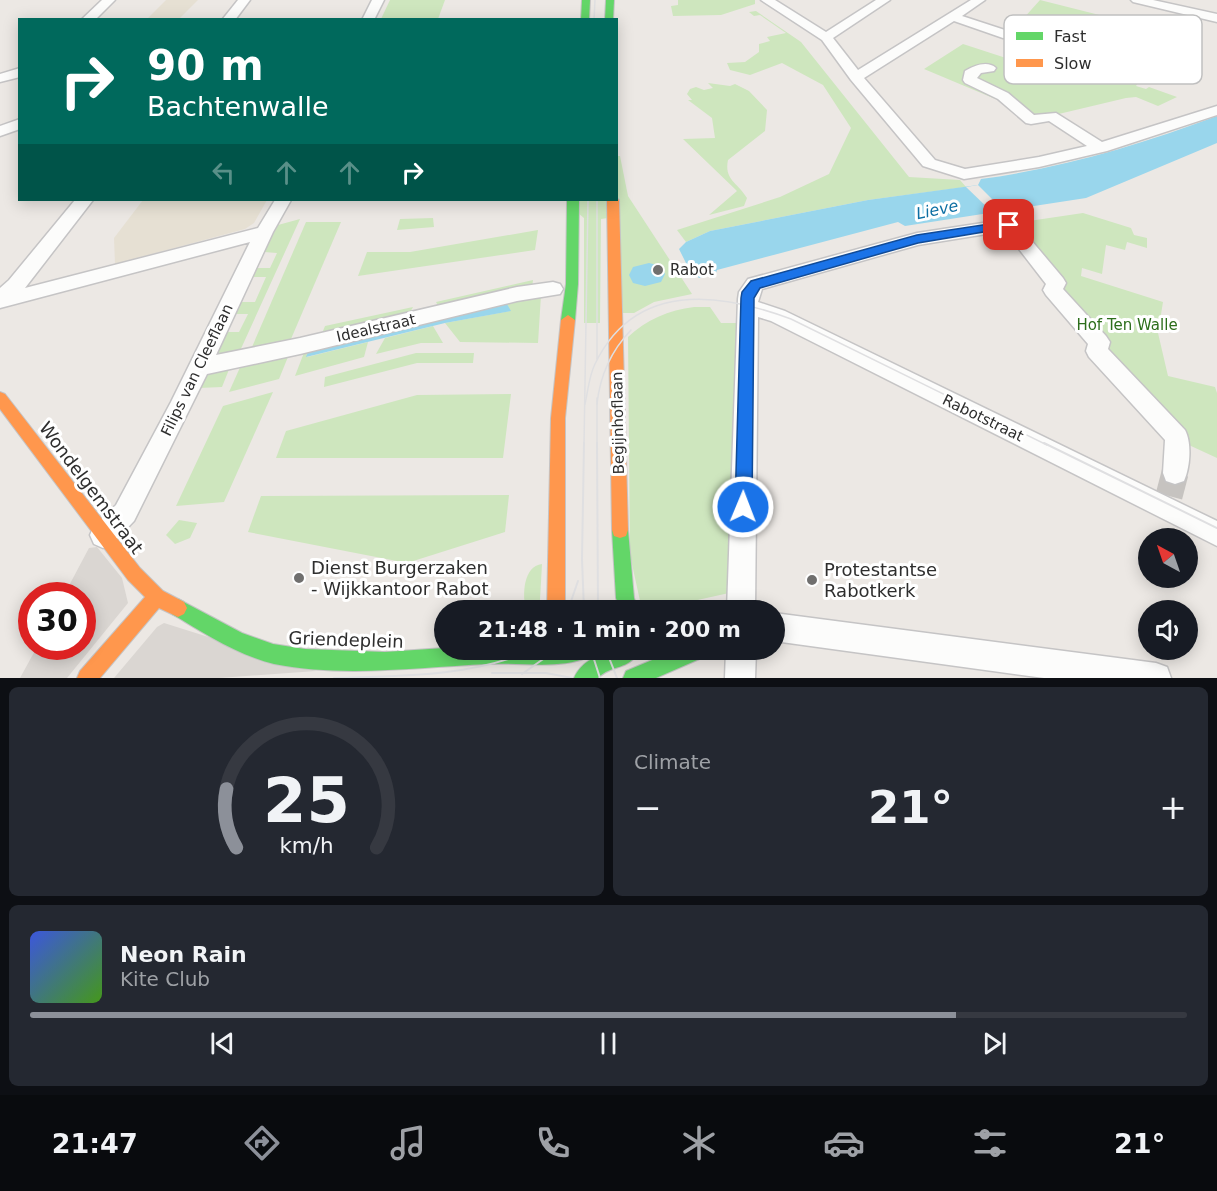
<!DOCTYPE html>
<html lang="en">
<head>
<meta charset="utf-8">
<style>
  :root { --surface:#171b24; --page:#242831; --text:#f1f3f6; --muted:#9ea1a6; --line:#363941; --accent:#8c9099 }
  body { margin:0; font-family:"DejaVu Sans",sans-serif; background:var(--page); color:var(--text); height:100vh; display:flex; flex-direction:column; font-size:22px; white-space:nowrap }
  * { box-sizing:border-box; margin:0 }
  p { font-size:20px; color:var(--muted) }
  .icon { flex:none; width:33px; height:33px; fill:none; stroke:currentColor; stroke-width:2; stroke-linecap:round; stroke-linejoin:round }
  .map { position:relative; height:678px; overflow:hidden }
  .side { display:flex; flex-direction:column; gap:9px; padding:9px; background:#0d0f14; flex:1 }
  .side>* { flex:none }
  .hud { position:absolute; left:18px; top:18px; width:600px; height:183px; border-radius:0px; box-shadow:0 3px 15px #0003; background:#00695c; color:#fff; overflow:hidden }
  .needle { width:39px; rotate:320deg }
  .fabs { position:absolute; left:1138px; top:528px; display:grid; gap:12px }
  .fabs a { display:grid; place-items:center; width:60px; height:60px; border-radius:50%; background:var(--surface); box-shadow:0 3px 15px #0003; font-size:30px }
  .speed { position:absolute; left:18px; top:582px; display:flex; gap:12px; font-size:30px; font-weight:700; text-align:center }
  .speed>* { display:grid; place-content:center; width:78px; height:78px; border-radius:50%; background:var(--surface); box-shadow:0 3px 15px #0003; line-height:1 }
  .speed .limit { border:9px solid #d22; background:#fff; color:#111 }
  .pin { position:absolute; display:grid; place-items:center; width:51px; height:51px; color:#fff; margin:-26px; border-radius:12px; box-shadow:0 3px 9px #0006 }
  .me { position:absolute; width:66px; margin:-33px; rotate:1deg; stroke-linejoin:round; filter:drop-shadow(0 0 4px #0008) }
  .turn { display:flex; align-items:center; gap:21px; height:126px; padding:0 30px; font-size:27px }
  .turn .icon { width:78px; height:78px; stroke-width:2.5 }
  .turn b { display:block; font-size:42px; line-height:51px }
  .lanes { display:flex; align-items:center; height:57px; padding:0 30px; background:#0003; justify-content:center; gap:30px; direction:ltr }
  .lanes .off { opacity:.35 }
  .big { font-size:45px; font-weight:700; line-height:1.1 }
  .side .widget { flex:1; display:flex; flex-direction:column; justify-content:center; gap:9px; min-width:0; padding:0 21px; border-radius:9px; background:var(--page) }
  .side .dial { align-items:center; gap:0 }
  .dial svg { height:156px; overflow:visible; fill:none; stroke:var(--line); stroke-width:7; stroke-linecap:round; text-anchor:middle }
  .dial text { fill:var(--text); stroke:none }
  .song { display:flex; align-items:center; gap:18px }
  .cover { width:72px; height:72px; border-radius:9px; background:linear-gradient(135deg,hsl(230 70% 55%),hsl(100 70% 35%)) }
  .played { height:6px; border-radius:3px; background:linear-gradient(90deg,var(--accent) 80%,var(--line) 80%) }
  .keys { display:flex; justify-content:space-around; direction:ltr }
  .heat { display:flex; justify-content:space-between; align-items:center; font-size:33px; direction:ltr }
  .side .tiles { flex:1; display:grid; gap:9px; grid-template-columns:1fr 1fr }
  .widget:last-child { grid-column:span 2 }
  .trip { position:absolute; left:434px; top:600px; width:351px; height:60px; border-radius:30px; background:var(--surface); box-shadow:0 3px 15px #0003; font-weight:700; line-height:60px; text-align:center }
  .menu { display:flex; height:96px; justify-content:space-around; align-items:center; background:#090b0e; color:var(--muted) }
  .menu .icon { width:42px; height:42px }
  .menu .active { color:var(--accent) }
  .menu b { font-size:27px; color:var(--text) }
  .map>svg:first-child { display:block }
  .education { fill:#e6e0d3 }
  .green { fill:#cee6be }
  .plaza { fill:#dad6d2 }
  .water { fill:#99d6ec }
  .pier { fill:#ece8e4 }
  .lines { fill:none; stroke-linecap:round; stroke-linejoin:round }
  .river { fill:#99d6ec; fill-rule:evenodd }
  .street-tunnel { stroke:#c6c3c0; stroke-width:27; stroke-dasharray:27 14; stroke-linecap:butt }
  .street-casing { stroke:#c5c4c5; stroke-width:3 }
  .fast-casing { stroke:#c5c4c5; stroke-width:2 }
  .slow-casing { stroke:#c5c4c5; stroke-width:2 }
  .street { fill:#fcfcfb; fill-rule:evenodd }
  .fast { fill:#63d668; fill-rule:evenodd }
  .slow { fill:#ff974d; fill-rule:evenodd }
  .tram-far1 { stroke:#dfdfe1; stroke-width:1.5 }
  .tram { stroke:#dfdfe1; stroke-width:2 }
  .route { fill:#1a73e8; stroke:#114b97; stroke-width:1.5 }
  .poi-dot { fill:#706f6e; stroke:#fff; stroke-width:2 }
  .labels { text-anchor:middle; stroke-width:6; stroke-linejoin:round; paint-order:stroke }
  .poi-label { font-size:15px; fill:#2e2e2e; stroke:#fff; text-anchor:start }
  .park-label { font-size:15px; fill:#2c6e1b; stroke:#fff }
  .street-label { font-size:15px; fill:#2e2e2e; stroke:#fff }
  .water-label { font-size:16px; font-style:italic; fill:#0d6fa3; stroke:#fff }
  .near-street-label { font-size:18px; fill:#2e2e2e; stroke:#fff }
  .near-poi-label { font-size:18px; fill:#2e2e2e; stroke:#fff; text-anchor:start }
  .key { fill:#fff; stroke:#c0c0c0; stroke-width:1.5 }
  .key-label { font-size:16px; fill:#2e2e2e }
</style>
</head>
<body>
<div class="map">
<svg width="1217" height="678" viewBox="0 0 1217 678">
  <rect width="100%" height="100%" fill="#ece8e4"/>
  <!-- education -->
  <g class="education">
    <path d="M 166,0 L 198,0 L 179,19 L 129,19 L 148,18 Z"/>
    <path d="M 143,200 L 267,200 L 254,223 L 245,229 L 115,264 L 114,238 Z"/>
  </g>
  <!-- green -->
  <g class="green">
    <path d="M 390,0 L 445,0 L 438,19 L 381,19 Z"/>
    <path d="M 678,0 L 755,0 L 755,4 L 721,15 L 673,16 L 671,6 L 678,5 Z"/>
    <path d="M 1040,0 L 1135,24 L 1112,47 L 1173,67 L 1160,77 L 1096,58 L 1088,64 L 1138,83 L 1136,86 L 1146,89 L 1149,87 L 1177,97 L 1158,106 L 1136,97 L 1126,98 L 1025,122 L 1005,103 L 924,69 L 963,44 L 1009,59 L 1026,47 L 1002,38 L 1014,30 L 1056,43 L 1066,36 L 1049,30 L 1051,28 L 1022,20 Z"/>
    <path d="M 756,11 L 801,42 L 909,177 L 960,180 L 966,187 L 868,200 L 710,231 L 686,242 L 677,230 L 780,197 L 829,174 L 851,128 L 823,85 L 782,63 L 750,75 L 730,70 L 727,63 L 745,62 L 759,52 L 759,44 L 770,41 L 767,37 L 786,33 L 760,15 L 754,16 L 749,12 Z"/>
    <path d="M 708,83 L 730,86 L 735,84 L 749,91 L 767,110 L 765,131 L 728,160 C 724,180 737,182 747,198 L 744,206 L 709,215 L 737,191 L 683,139 L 715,138 L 712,118 L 688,100 L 692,100 L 687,94 L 690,89 L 696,87 L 704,90 L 713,88 Z"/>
    <path d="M 616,156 L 620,156 L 628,196 L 692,294 L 654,302 L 634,313 L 623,313 L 619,270 Z"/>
    <path d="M 578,200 L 608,200 L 608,218 L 601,219 L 600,323 L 584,323 L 584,218 L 578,213 Z"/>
    <path d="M 1083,213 L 1131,228 L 1134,235 L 1147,238 L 1147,248 L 1127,242 L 1125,250 L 1106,245 L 1102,274 L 1082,268 L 1081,276 L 1163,302 L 1158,333 L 1168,376 L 1215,387 L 1217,393 L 1217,458 L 1165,434 L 1012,235 L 1029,221 Z"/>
    <path d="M 433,218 L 434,227 L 397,230 L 400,219 Z"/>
    <path d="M 300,219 L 239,353 L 216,353 L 226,332 L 239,332 L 248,314 L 235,314 L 240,302 L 255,302 L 266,277 L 252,277 L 257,268 L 270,268 L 277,253 L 264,252 L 278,225 Z"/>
    <path d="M 306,222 L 341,222 L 291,339 L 252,347 Z"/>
    <path d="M 538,230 L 535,250 L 358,276 L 367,252 L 410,252 Z"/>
    <path d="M 533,280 L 532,288 L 440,309 L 436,302 Z"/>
    <path d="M 541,295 L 538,343 L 460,342 L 445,323 L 510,311 L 507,304 Z"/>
    <path d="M 413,307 L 408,316 L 321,336 L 325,326 Z"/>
    <path d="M 694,307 L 710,307 L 721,323 L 737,323 L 729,593 L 684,603 L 667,610 L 642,610 L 630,555 L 628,337 C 646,320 669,310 694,307 Z"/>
    <path d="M 433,326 L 443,343 L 421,343 L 376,354 L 385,338 Z"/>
    <path d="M 368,342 L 364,357 L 295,376 L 305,350 L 309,349 L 307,357 Z"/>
    <path d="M 290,352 L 279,379 L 229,392 L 242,363 Z"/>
    <path d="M 416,353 L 474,353 L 473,363 L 417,363 L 324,387 L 325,377 Z"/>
    <path d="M 230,367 L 222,387 L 199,388 L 205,375 Z"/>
    <path d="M 273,392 L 224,502 L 176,506 L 223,406 Z"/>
    <path d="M 511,394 L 503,458 L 276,458 L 286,431 L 417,395 Z"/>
    <path d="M 509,495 L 505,532 L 407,563 L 248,532 L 261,496 Z"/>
    <path d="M 179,520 L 197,523 L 190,538 L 175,544 L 166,535 Z"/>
    <path d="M 542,564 L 540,600 L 534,610 L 526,610 C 522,596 523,566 542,564 Z"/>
  </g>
  <!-- plaza -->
  <g class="plaza">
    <path d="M 97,547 L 122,578 L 128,603 L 67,678 L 20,678 L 37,647 L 82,646 L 82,596 L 64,595 L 89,548 Z"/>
    <path d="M 164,623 L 316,671 L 219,678 L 114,678 L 157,627 Z"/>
  </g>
  <!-- water -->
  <g class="water">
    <path d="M 1217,116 L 1217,143 L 1086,198 L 905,226 L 898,222 L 717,270 L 716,273 L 699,278 L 688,267 L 679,249 L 686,242 L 710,231 L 868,200 L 978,185 L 981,179 C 1062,168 1140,145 1217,116 Z"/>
    <path d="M 507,304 L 511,311 L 445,323 L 306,357 L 309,349 Z"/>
  </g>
  <!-- pier -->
  <path class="pier" d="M 978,185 L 1003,210 L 992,212 L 966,187 Z"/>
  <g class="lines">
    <!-- river -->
    <path class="river" d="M 649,263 L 661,266 L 665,274 L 661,282 L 645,286 L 633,283 L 629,275 L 633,267 Z"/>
    <!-- street-tunnel -->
    <path class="street-tunnel" d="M 1169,496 L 1175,473"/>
    <defs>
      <g id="street">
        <path d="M 102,0 L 115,0 L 95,20 L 81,20 Z"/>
        <path d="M 238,0 L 250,0 L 235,20 L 222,20 Z"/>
        <path d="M 372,0 L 384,0 L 374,20 L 362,20 Z"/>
        <path d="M 761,0 L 775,0 L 826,32 L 876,0 L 890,0 L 833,38 L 858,70 L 971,0 L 985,0 L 962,16 L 1011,32 L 1013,35 L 1011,38 L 1003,38 L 954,21 L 864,78 L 935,160 L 965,169 L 1039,157 L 1087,146 L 1049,121 L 1031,124 L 1026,123 L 998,99 L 965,83 L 963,80 L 965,71 C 974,66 987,60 996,68 L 994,71 L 981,73 L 977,78 L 1008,93 L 1034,115 L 1056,113 L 1102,142 L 1217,106 L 1217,115 L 1107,151 L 1039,167 L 964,179 L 958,177 L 923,166 L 851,80 L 822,40 Z"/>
        <path d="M 1131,0 L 1153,0 L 1217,14 L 1217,22 L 1133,2 Z"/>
        <path d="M 20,68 L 20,77 L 0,82 L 0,74 Z"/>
        <path d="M 20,119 L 20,129 L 0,136 L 0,126 Z"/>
        <path d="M 75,200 L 93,200 L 25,288 L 258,228 L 275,200 L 291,200 L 273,232 L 216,355 L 300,338 L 517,287 L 553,282 L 560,284 L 563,289 L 560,294 L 517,301 L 300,354 L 207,374 L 134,521 L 112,544 L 103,548 L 94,544 L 90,535 L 94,526 L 116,505 L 171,402 L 250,242 L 0,308 L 0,288 L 9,280 Z"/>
        <path d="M 1009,219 L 1015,221 L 1063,278 L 1066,283 L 1063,289 L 1106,336 L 1110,342 L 1108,349 L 1185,430 C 1192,443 1190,468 1184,481 L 1175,484 L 1166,481 L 1163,473 L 1165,440 L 1089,357 L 1086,351 L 1088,344 L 1046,295 L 1043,290 L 1046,284 L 1005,231 L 918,245 L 762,289 L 758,302 L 785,311 L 1217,521 L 1217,546 L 771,321 L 758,317 L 755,610 L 727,610 L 738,299 L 739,292 L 748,279 L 917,233 Z"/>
        <path d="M 774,613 L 1156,663 L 1167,667 L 1171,678 L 1044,678 L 774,641 Z"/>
        <path d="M 726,650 L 756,650 L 755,678 L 725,678 Z"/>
      </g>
      <g id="fast">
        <path d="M 582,0 L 590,0 L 589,20 L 581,20 Z"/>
        <path d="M 606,0 L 614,0 L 613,20 L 605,20 Z"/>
        <path d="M 567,200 L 579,200 L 578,284 L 575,320 L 568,325 L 561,320 L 566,284 Z"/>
        <path d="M 620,522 L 626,524 L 628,530 L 634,598 L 638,610 L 620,610 L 616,598 L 612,530 L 614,524 Z"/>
        <path d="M 178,599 L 242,633 L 273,644 L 305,649 L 385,652 L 444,648 L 592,650 L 589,657 C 557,670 523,662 489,664 C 418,667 345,678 274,664 C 237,655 204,633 172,614 L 169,608 L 172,602 Z"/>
        <path d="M 615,650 L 639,650 C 630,671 611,664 598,678 L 574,678 C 582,660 598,656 615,650 Z"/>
        <path d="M 676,650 L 707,650 L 704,657 L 656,678 L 623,678 L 626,671 Z"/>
      </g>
      <g id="slow">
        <path d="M 616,197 L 619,200 L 628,530 L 626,536 L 620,538 L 614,536 L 612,530 L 607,200 L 616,200 Z"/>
        <path d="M 568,315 L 575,320 L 565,418 L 565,610 L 547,610 L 551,418 L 561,320 Z"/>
        <path d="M 0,392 L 5,394 L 140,568 L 163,591 L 184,602 L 187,608 L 184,614 L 178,617 L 159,608 L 100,678 L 77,678 L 80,671 L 145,597 L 128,580 L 0,409 Z"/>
      </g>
    </defs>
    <!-- street casing -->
    <use href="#street" class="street-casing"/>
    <!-- fast casing -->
    <use href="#fast" class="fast-casing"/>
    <!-- slow casing -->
    <use href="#slow" class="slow-casing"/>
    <!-- street -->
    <use href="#street" class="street"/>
    <!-- fast -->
    <use href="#fast" class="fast"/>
    <!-- slow -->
    <use href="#slow" class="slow"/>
    <!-- tram-far1 -->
    <g class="tram-far1">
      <path d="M 594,20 L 595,0"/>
      <path d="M 597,200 L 597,359"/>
      <path d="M 597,398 L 597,445"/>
      <path d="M 585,404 C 588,391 589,376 595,364 C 635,281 719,292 791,319 L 1047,445"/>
      <path d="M 597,404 C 600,375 611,351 631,330"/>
      <path d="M 584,445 L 588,200"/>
    </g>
    <!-- tram -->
    <g class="tram">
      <path d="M 584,443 L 582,559 L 584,610"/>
      <path d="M 597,443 L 598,610"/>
      <path d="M 1044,443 L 1217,528"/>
      <path d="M 568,610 L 578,581"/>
      <path d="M 591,650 L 600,678"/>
      <path d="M 606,650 L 617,678"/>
      <path d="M 492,673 L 546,673 L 572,678"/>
      <path d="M 522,674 L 556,650"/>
      <path d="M 334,678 C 402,676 470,677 533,650"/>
    </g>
  </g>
  <!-- route -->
  <path class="route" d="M 1009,221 L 1013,222 L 1013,227 L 918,243 L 760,288 L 754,298 L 752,507 L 749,513 L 743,515 L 738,513 L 735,507 L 741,298 L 742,292 L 751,281 L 917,235 Z"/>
  <!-- markers -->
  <g class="poi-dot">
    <circle cx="658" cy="270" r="6"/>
    <circle cx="299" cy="578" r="6"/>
    <circle cx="812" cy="580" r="6"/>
  </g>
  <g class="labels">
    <!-- poi labels -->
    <g class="poi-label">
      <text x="670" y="275">Rabot</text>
    </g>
    <!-- park labels -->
    <g class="park-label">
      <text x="1127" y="330">Hof Ten Walle</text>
    </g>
    <!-- street labels -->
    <g class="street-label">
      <text transform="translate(376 328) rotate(-13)" y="5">Idealstraat</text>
      <text transform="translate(197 370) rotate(-64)" y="5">Filips van Cleeflaan</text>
      <text transform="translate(983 418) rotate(26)" y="5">Rabotstraat</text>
      <text transform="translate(618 423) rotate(-91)" y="5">Begijnhoflaan</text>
    </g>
    <!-- water labels -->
    <g class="water-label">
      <text transform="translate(937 209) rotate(-12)" y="6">Lieve</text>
    </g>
    <!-- near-street labels -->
    <g class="near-street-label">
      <text transform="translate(91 488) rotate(53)" y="6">Wondelgemstraat</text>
      <text transform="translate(346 640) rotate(2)" y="6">Griendeplein</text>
    </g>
    <!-- near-poi labels -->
    <g class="near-poi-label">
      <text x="311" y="574">Dienst Burgerzaken<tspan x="311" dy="21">- Wijkkantoor Rabot</tspan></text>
      <text x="824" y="576">Protestantse<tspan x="824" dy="21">Rabotkerk</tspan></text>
    </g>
  </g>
  <!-- legend -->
  <rect x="1004" y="15" width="198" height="69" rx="9" class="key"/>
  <rect x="1016" y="32" width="27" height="8" fill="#63d668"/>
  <rect x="1016" y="59" width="27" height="8" fill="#ff974d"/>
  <g class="key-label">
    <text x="1054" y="42">Fast</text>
    <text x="1054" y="69">Slow</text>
  </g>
</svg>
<div class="fabs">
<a><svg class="needle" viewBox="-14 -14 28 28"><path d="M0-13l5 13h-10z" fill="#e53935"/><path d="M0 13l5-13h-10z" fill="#9ea1a6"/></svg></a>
<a><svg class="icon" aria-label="sound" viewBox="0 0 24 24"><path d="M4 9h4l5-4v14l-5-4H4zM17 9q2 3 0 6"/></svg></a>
</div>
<div class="speed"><div class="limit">30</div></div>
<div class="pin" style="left:1009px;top:225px;background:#d93025"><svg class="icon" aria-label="arrive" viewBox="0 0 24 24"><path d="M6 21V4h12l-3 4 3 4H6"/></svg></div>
<svg class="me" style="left:743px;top:507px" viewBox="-20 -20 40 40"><circle r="17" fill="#1a73e8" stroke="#fff" stroke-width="3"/><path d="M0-11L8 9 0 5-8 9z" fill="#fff"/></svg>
<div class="trip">21:48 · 1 min · 200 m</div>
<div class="hud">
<div class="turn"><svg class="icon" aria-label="right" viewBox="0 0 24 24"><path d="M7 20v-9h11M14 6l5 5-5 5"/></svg><div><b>90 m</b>Bachtenwalle</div></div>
<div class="lanes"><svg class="icon off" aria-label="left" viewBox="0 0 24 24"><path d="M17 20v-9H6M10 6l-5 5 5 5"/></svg><svg class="icon off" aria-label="ahead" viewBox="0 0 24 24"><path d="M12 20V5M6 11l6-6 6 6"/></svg><svg class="icon off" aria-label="ahead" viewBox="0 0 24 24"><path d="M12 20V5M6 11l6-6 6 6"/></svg><svg class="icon" aria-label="right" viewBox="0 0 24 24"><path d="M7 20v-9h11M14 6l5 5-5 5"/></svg></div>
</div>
</div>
<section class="side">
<div class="tiles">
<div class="widget dial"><svg viewBox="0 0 100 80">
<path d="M14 69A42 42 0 1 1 86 69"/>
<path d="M14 69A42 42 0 0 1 9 39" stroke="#8c9099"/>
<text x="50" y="56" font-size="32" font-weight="700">25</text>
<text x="50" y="72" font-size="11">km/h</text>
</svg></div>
<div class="widget"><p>Climate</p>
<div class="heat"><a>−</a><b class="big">21°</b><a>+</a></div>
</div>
<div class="widget">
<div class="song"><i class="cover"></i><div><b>Neon Rain</b><p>Kite Club</p></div></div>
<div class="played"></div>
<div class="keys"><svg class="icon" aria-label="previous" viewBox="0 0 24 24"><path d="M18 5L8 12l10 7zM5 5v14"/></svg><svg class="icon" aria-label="pause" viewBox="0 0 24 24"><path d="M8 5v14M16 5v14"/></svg><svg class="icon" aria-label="next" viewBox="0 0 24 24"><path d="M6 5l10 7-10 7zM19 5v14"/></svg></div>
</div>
</div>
</section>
<nav class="menu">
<b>21:47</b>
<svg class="icon active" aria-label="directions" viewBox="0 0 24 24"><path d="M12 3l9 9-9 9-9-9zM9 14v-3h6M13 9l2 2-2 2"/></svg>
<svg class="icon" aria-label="music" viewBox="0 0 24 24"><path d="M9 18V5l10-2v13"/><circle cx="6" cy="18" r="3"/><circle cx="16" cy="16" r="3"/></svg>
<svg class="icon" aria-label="phone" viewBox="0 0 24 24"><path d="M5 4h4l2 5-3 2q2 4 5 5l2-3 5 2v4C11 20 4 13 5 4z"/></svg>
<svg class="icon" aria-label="climate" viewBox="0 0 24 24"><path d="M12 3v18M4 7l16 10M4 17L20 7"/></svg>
<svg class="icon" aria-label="car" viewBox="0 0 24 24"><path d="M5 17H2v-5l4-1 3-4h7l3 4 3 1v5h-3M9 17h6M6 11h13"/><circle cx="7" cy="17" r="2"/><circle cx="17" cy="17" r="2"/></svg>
<svg class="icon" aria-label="filters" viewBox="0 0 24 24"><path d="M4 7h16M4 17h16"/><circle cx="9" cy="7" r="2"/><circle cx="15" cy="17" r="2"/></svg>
<b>21°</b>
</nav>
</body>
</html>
